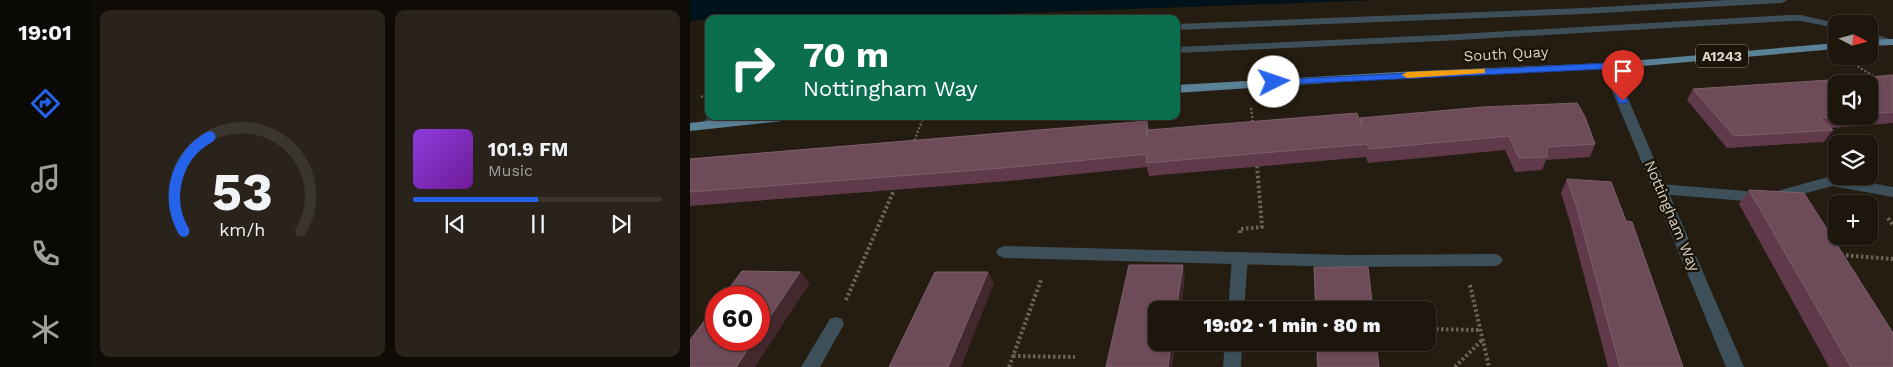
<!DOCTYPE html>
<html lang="en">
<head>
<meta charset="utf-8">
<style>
  :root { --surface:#1c160d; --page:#29231b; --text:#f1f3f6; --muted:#a09f9d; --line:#3a352e; --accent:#2563eb }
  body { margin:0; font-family:"Work Sans",sans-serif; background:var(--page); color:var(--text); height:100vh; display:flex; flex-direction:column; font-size:19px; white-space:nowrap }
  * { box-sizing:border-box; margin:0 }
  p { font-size:16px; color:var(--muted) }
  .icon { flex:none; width:28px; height:28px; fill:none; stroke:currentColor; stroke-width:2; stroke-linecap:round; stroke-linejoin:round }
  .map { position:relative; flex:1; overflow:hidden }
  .panel { display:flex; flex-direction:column; gap:10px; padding:10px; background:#0f0c07; width:600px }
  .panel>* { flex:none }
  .top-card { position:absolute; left:15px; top:15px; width:475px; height:105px; border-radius:10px; box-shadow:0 1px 4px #0004,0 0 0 1px var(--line); background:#0b6e4f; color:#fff; overflow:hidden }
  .needle { width:32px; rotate:96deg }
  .fabs { position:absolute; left:1138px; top:15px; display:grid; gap:10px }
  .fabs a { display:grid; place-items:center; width:50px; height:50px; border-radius:10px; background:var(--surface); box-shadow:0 1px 4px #0004,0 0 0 1px var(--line); font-size:25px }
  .speed { position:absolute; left:15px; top:286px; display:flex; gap:10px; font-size:25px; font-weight:700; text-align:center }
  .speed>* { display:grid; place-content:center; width:65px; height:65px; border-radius:50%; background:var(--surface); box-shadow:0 1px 4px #0004,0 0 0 1px var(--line); line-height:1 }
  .speed .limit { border:8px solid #d22; background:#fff; color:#111 }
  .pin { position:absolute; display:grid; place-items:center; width:42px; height:42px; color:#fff; margin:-51px -21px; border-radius:50% 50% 50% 0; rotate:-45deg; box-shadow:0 0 5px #0007 }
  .pin .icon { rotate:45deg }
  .me { position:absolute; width:55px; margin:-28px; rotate:86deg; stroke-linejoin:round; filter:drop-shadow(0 0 4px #0008) }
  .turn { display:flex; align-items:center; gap:18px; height:105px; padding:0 15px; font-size:22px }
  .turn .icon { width:65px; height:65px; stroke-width:2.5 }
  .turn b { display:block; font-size:35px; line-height:42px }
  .panel .widget { flex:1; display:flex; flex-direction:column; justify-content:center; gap:8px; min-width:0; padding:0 18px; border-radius:10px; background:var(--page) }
  .panel .dial { align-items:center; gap:0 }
  .dial svg { height:130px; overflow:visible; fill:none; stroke:var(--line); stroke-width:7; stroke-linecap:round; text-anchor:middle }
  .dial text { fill:var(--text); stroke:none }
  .song { display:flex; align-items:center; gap:15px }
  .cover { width:60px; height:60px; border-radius:8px; background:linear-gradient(135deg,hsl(270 70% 55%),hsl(280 70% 35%)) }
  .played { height:5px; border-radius:2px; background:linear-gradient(90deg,var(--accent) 50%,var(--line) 50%) }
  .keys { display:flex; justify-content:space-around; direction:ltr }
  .panel .tiles { flex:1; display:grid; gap:10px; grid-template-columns:repeat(2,1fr) }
  .trip { position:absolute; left:458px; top:301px; width:288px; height:50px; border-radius:10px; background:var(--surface); box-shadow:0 1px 4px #0004,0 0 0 1px var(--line); font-weight:800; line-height:50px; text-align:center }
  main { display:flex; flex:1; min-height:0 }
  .menu { display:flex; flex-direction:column; width:90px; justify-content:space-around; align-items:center; background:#0b0905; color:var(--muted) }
  .menu .icon { width:35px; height:35px }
  .menu .active { color:var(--accent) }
  .menu b { font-size:22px; color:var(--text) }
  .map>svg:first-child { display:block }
  .water { fill:#00121a }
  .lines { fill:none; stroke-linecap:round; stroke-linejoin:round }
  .path-far1 { stroke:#6b6459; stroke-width:2.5; stroke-dasharray:2 2; stroke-linecap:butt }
  .path { stroke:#6b6459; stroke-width:4; stroke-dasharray:2.5 2.5; stroke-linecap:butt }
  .service { fill:#3d505a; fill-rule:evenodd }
  .minor { fill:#3d505a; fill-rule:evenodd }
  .primary { fill:#5a8196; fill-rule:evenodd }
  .wall { fill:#603a4b; fill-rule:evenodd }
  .shaded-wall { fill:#43282e }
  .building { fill:#6d4b58; stroke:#7d606a }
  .route { fill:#2563eb; stroke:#184099 }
  .slow { fill:#f59e0b }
  .labels { text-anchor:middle; stroke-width:5; stroke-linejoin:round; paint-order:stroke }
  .shield { fill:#1b1408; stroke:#9f9990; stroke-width:1 }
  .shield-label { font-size:14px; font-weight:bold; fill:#d7d2ca }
  .street-label { font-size:15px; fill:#d7d2ca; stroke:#1b1408 }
</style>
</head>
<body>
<main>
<nav class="menu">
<b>19:01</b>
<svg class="icon active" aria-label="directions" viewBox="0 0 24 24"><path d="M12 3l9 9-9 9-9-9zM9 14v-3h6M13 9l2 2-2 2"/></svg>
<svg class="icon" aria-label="music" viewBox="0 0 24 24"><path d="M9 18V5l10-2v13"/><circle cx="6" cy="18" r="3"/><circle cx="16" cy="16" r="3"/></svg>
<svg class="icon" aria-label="phone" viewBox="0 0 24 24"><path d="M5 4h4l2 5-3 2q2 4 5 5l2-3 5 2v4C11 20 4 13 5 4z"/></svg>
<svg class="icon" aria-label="climate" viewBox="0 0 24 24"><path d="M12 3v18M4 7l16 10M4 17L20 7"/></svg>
</nav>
<section class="panel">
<div class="tiles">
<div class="widget dial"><svg viewBox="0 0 100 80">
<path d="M14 69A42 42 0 1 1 86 69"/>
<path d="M14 69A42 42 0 0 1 30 11" stroke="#2563eb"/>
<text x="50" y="56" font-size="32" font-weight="700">53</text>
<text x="50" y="72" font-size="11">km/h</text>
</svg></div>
<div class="widget">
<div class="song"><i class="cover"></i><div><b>101.9 FM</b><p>Music</p></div></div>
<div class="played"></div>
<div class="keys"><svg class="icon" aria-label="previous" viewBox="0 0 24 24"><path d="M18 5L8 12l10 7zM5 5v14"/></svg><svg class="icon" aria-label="pause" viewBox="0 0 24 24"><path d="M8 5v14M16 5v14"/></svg><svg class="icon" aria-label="next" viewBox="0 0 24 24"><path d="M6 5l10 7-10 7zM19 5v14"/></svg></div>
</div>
</div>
</section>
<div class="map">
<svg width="1203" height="367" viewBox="0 0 1203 367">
  <rect width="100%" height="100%" fill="#251d11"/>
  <!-- water -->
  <path class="water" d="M 0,0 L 687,0 L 279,15 L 19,19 L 0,22 Z"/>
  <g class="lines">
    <!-- path-far1 -->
    <g class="path-far1">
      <path d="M 356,19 L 470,15"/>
      <path d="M 1161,62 L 1188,79"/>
      <path d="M 11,97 L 19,92"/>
      <path d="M 561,108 L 563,124"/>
      <path d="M 223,144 L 234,116"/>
    </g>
    <!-- path -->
    <g class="path">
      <path d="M 1198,218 L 1203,225"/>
      <path d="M 550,233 L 550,229 L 572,227 L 567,166"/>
      <path d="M 1151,255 L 1203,259"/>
      <path d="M 780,285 L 799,367"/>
      <path d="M 156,300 L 204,190"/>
      <path d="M 736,329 L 790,330"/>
      <path d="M 323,356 L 385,357"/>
      <path d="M 319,367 L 351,280"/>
      <path d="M 765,367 L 792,340"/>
    </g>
    <!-- service -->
    <g class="service">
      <path d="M 1038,0 L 1097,0 L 1092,3 L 893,14 L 486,30 L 486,24 L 893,8 Z"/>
      <path d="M 1099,15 L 1111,15 L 1150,24 L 1146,24 L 1146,28 L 1111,21 L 1099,21 L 751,41 L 486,53 L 486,47 L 751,35 Z"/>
      <path d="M 1179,32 L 1202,40 L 1203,43 L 1198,45 L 1179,39 Z"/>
      <path d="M 20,116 L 34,116 L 19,129 L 11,129 L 9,126 Z"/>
      <path d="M 1142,176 L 1203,187 L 1203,197 L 1142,186 L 1080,203 L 970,194 L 965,192 L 963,189 L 965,186 L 970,184 L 1080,193 Z"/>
      <path d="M 314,246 L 658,255 L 805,254 L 810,256 L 813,260 L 810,264 L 805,266 L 658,267 L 314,258 L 309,256 L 306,252 L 309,248 Z"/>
    </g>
    <!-- minor -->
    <g class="minor">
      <path d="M 918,63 L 924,66 L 1054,367 L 1036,367 L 912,66 Z"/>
      <path d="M 550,252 L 555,254 L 558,258 L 554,310 L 538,310 L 542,258 L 545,254 Z"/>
      <path d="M 146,317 L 152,319 L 154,324 L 130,367 L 111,367 L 140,319 Z"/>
      <path d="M 535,342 L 552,342 L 551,367 L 533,367 Z"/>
    </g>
    <!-- primary -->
    <g class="primary">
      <path d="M 1203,39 L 1203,45 L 1179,46 L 1179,40 Z"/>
      <path d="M 1146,43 L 1146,49 L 918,69 L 708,78 L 486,93 L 486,85 L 708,72 L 918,63 Z"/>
      <path d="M 63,116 L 109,116 L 103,120 L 0,131 L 0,123 Z"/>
    </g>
  </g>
  <!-- wall -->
  <g class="wall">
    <path d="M 1203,75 L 1203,123 L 1141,128 L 1143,130 L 1134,142 L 1037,148 L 997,100 L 1003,89 L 1170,78 ZM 1179,84 L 1179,116 L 1146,116 Z"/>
    <path d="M 670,120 L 905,144 L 900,157 L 856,160 L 852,170 L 825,172 L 815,150 L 678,163 L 676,157 L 459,176 L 457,167 L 318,181 L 0,206 L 0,159 L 457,121 L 459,130 Z"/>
    <path d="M 877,179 L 993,367 L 918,367 L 880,222 L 871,193 Z"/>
    <path d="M 1059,190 L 1203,367 L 1139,367 L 1049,204 Z"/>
    <path d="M 624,267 L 683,310 L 625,310 L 624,278 Z"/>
    <path d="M 626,342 L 686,342 L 689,367 L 627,367 Z"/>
  </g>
  <!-- shaded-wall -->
  <g class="shaded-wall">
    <path d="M 493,265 L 495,277 L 491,310 L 486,310 Z"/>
    <path d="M 110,272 L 120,283 L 65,367 L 46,367 L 64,340 L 69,340 L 69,333 Z"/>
    <path d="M 298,272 L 304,283 L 271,367 L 258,367 Z"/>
    <path d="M 481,342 L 486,342 L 482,367 L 478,367 Z"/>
  </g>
  <!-- building -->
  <g class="building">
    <path d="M 1203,75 L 1203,112 L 1179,114 L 1179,84 L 1146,84 L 1147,116 L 1130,118 L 1143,130 L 1044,136 L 1003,89 L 1170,78 Z"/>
    <path d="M 887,103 L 895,117 L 905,144 L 857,147 L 857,157 L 829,158 L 819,136 L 679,149 L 677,144 L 456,163 L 457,154 L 313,168 L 0,192 L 0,159 L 457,121 L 457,137 L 458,130 L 667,113 L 672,126 L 670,118 L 793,107 Z"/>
    <path d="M 877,179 L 921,182 L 936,221 L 942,222 L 993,367 L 930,367 L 887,208 Z"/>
    <path d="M 1059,190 L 1114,193 L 1203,333 L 1203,367 L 1161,367 Z"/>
    <path d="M 439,265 L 493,265 L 486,310 L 466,310 L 466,342 L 481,342 L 478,367 L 416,367 Z"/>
    <path d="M 624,267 L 678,267 L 683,310 L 626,310 Z"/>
    <path d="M 52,271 L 110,272 L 69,333 L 69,298 L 32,298 Z"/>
    <path d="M 245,272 L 298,272 L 258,367 L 199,367 Z"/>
    <path d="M 26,305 L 26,340 L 64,340 L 46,367 L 0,367 L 0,340 Z"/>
    <path d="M 627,342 L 686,342 L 689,367 L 628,367 Z"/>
  </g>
  <!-- route -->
  <path class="route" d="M 918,63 L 923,66 L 938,101 L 937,103 L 929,103 L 928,101 L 915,69 L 584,85 L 580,82 L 584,80 Z"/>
  <!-- slow -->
  <path class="slow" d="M 791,69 L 795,69 L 795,73 L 717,78 L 712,75 L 717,72 Z"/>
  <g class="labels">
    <!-- shield labels -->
    <rect class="shield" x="1006" y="44.5" width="52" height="23" rx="4"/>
    <g class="shield-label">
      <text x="1032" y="61">A1243</text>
    </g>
    <!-- street labels -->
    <g class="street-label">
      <text transform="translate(816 54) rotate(-3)" y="5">South Quay</text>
      <text transform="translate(982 216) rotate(67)" y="5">Nottingham Way</text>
    </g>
  </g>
</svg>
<div class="fabs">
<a><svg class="needle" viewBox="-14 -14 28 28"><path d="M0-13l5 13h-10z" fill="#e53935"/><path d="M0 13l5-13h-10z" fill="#a09f9d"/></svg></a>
<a><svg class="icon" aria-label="sound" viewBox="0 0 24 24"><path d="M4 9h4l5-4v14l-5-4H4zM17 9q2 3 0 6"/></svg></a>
<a><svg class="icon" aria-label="layers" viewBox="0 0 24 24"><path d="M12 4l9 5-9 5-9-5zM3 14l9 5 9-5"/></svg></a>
<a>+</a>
</div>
<div class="speed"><div class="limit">60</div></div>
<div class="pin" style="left:933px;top:101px;background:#d93025"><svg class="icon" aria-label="arrive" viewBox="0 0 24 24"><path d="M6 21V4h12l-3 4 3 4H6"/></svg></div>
<svg class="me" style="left:584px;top:82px" viewBox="-20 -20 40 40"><circle r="19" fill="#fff"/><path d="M0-13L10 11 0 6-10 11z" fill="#2563eb"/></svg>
<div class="trip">19:02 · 1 min · 80 m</div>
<div class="top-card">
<div class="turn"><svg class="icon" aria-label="right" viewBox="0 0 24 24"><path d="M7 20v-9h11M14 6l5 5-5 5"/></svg><div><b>70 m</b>Nottingham Way</div></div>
</div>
</div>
</main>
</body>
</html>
